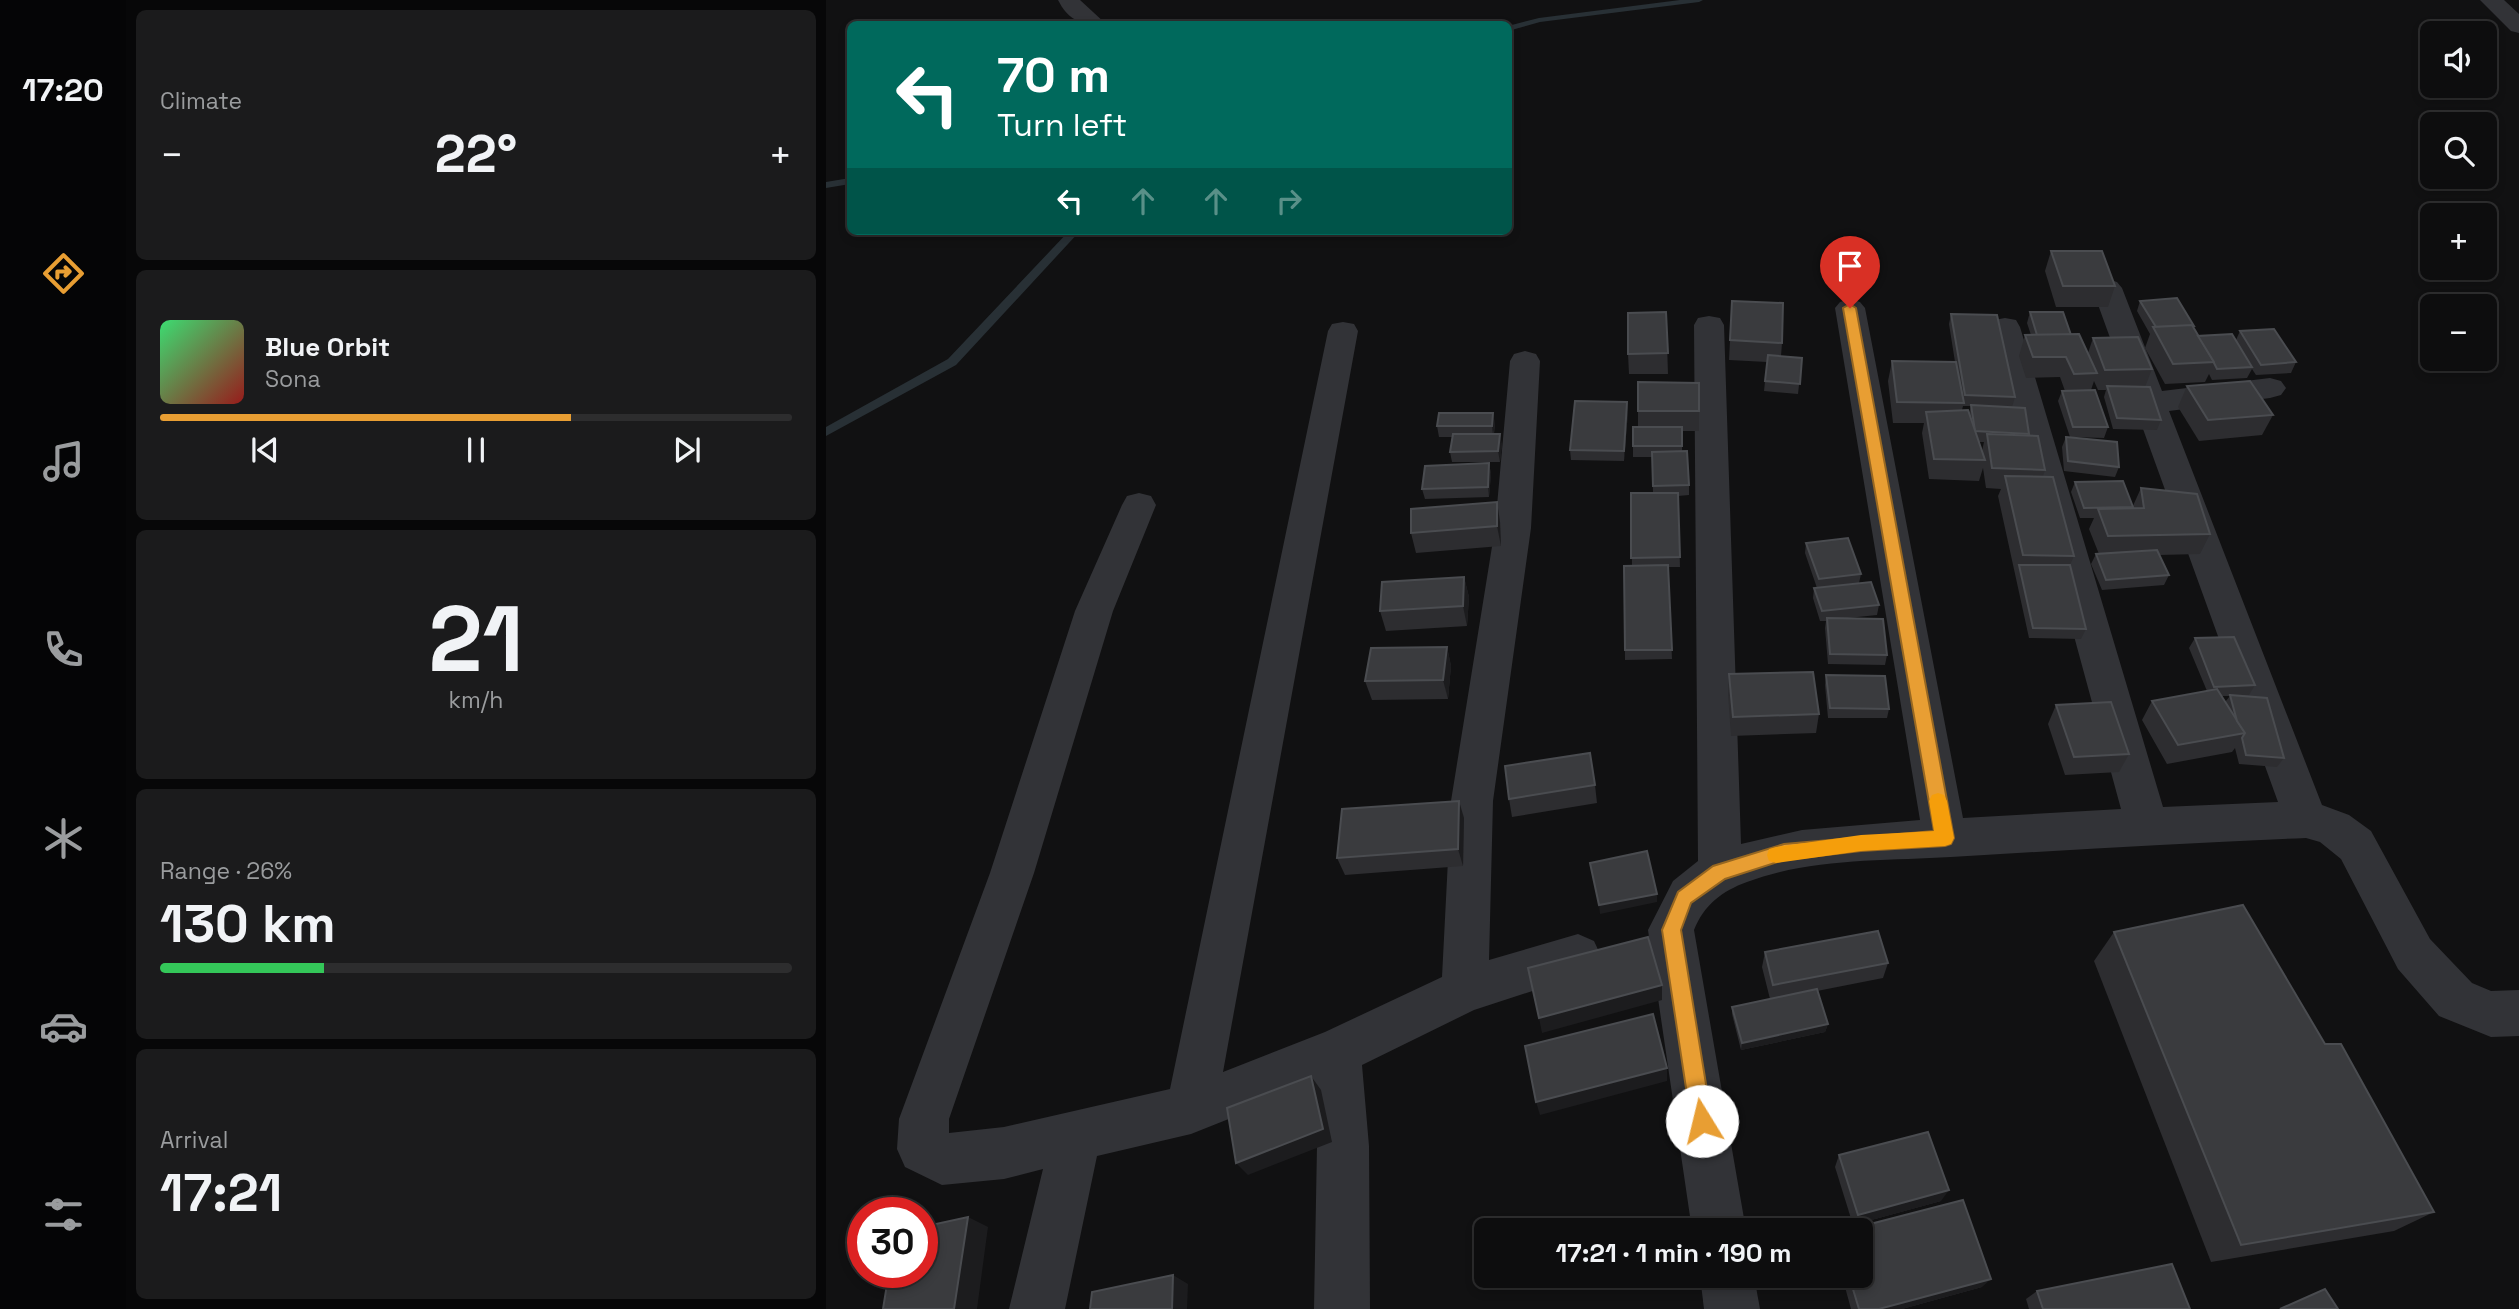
<!DOCTYPE html>
<html lang="en">
<head>
<meta charset="utf-8">
<style>
  :root { --surface:#0d0d0e; --page:#1b1b1c; --text:#f1f3f6; --muted:#9a9c9e; --line:#2d2d2e; --accent:#e89e33 }
  body { margin:0; font-family:"Space Grotesk",sans-serif; background:var(--page); color:var(--text); height:100vh; display:flex; flex-direction:column; font-size:26px; white-space:nowrap }
  * { box-sizing:border-box; margin:0 }
  p { font-size:23px; color:var(--muted) }
  .icon { flex:none; width:38px; height:38px; fill:none; stroke:currentColor; stroke-width:2; stroke-linecap:round; stroke-linejoin:round }
  .map { position:relative; flex:1; overflow:hidden }
  .details { display:flex; flex-direction:column; gap:10px; padding:10px; background:#070708; width:700px }
  .details>* { flex:none }
  .top-card { position:absolute; left:21px; top:21px; width:665px; height:214px; border-radius:10px; box-shadow:0 4px 10px #0003,0 0 0 2px var(--line); background:#00695c; color:#fff; overflow:hidden }
  .tools { position:absolute; left:1594px; top:21px; display:grid; gap:14px }
  .tools a { display:grid; place-items:center; width:77px; height:77px; border-radius:10px; background:var(--surface); box-shadow:0 4px 10px #0003,0 0 0 2px var(--line); font-size:35px }
  .speed { position:absolute; left:21px; top:1197px; display:flex; gap:14px; font-size:35px; font-weight:700; text-align:center }
  .speed>* { display:grid; place-content:center; width:91px; height:91px; border-radius:50%; background:var(--surface); box-shadow:0 4px 10px #0003,0 0 0 2px var(--line); line-height:1 }
  .speed .limit { border:10px solid #d22; background:#fff; color:#111 }
  .pin { position:absolute; display:grid; place-items:center; width:60px; height:60px; color:#fff; margin:-72px -30px; border-radius:50% 50% 50% 0; rotate:-45deg; box-shadow:0 0 7px #0007 }
  .pin .icon { rotate:45deg }
  .me { position:absolute; width:77px; margin:-38px; rotate:351deg; stroke-linejoin:round; filter:drop-shadow(0 0 5px #0008) }
  .turn { display:flex; align-items:center; gap:24px; height:147px; padding:0 35px; font-size:32px }
  .turn .icon { width:91px; height:91px; stroke-width:2.5 }
  .turn b { display:block; font-size:49px; line-height:60px }
  .lanes { display:flex; align-items:center; height:66px; padding:0 35px; background:#0003; justify-content:center; gap:35px; direction:ltr }
  .lanes .off { opacity:.35 }
  .big { font-size:52px; font-weight:800; line-height:1.1 }
  .details .widget { flex:1; display:flex; flex-direction:column; justify-content:center; gap:10px; min-width:0; padding:0 24px; border-radius:10px; background:var(--page) }
  .details .dial { align-items:center; gap:0 }
  .dial b { font-size:91px; line-height:1 }
  .song { display:flex; align-items:center; gap:21px }
  .cover { width:84px; height:84px; border-radius:10px; background:linear-gradient(135deg,hsl(140 70% 55%),hsl(0 70% 35%)) }
  .played { height:7px; border-radius:4px; background:linear-gradient(90deg,var(--accent) 65%,var(--line) 65%) }
  .keys { display:flex; justify-content:space-around; direction:ltr }
  .heat { display:flex; justify-content:space-between; align-items:center; font-size:38px; direction:ltr }
  .charge { height:10px; border-radius:5px; background:linear-gradient(90deg,#34c759 26%,var(--line) 0) }
  .trip { position:absolute; left:648px; top:1218px; width:399px; height:70px; border-radius:10px; background:var(--surface); box-shadow:0 4px 10px #0003,0 0 0 2px var(--line); font-weight:800; line-height:70px; text-align:center }
  main { display:flex; flex:1; min-height:0 }
  .tabs { display:flex; flex-direction:column; width:126px; justify-content:space-around; align-items:center; background:#050506; color:var(--muted) }
  .tabs .icon { width:49px; height:49px }
  .tabs .active { color:var(--accent) }
  .tabs b { font-size:32px; color:var(--text) }
  .map>svg:first-child { display:block }
  .lines { fill:none; stroke-linecap:round; stroke-linejoin:round }
  .stream { fill:#283035; fill-rule:evenodd }
  .minor { fill:#323337; fill-rule:evenodd }
  .wall { fill:#2d2d30; fill-rule:evenodd }
  .shaded-wall { fill:#1c1c1e }
  .building { fill:#3a3b3e; stroke:#4a4c50; stroke-width:2 }
  .route { fill:#e89e33; stroke:#976721; stroke-width:2 }
  .slow { fill:#f59e0b }
</style>
</head>
<body>
<main>
<nav class="tabs">
<b>17:20</b>
<svg class="icon active" aria-label="directions" viewBox="0 0 24 24"><path d="M12 3l9 9-9 9-9-9zM9 14v-3h6M13 9l2 2-2 2"/></svg>
<svg class="icon" aria-label="music" viewBox="0 0 24 24"><path d="M9 18V5l10-2v13"/><circle cx="6" cy="18" r="3"/><circle cx="16" cy="16" r="3"/></svg>
<svg class="icon" aria-label="phone" viewBox="0 0 24 24"><path d="M5 4h4l2 5-3 2q2 4 5 5l2-3 5 2v4C11 20 4 13 5 4z"/></svg>
<svg class="icon" aria-label="climate" viewBox="0 0 24 24"><path d="M12 3v18M4 7l16 10M4 17L20 7"/></svg>
<svg class="icon" aria-label="car" viewBox="0 0 24 24"><path d="M5 17H2v-5l4-1 3-4h7l3 4 3 1v5h-3M9 17h6M6 11h13"/><circle cx="7" cy="17" r="2"/><circle cx="17" cy="17" r="2"/></svg>
<svg class="icon" aria-label="filters" viewBox="0 0 24 24"><path d="M4 7h16M4 17h16"/><circle cx="9" cy="7" r="2"/><circle cx="15" cy="17" r="2"/></svg>
</nav>
<section class="details">
<div class="widget"><p>Climate</p>
<div class="heat"><a>−</a><b class="big">22°</b><a>+</a></div>
</div>
<div class="widget">
<div class="song"><i class="cover"></i><div><b>Blue Orbit</b><p>Sona</p></div></div>
<div class="played"></div>
<div class="keys"><svg class="icon" aria-label="previous" viewBox="0 0 24 24"><path d="M18 5L8 12l10 7zM5 5v14"/></svg><svg class="icon" aria-label="pause" viewBox="0 0 24 24"><path d="M8 5v14M16 5v14"/></svg><svg class="icon" aria-label="next" viewBox="0 0 24 24"><path d="M6 5l10 7-10 7zM19 5v14"/></svg></div>
</div>
<div class="widget dial"><b>21</b><p>km/h</p></div>
<div class="widget"><p>Range · 26%</p><b class="big">130 km</b><div class="charge"></div></div>
<div class="widget"><p>Arrival</p><b class="big">17:21</b></div>
</section>
<div class="map">
<svg width="1693" height="1309" viewBox="0 0 1693 1309">
  <rect width="100%" height="100%" fill="#111112"/>
  <g class="lines">
    <!-- stream -->
    <g class="stream">
      <path d="M 854,0 L 877,0 L 873,2 L 714,22 L 682,31 L 682,26 L 713,18 Z"/>
      <path d="M 24,178 L 24,184 L 0,188 L 0,182 Z"/>
      <path d="M 243,231 L 254,231 L 130,365 L 0,436 L 0,427 L 122,359 Z"/>
    </g>
    <!-- minor -->
    <g class="minor">
      <path d="M 232,0 L 254,0 L 280,24 C 258,26 243,22 232,0 Z"/>
      <path d="M 1654,0 L 1678,0 L 1693,14 L 1693,33 L 1685,31 Z"/>
      <path d="M 1281,279 L 1291,282 L 1296,288 L 1336,391 L 1444,378 L 1455,381 L 1460,388 L 1455,395 L 1444,398 L 1343,411 L 1496,805 L 1523,815 L 1545,831 L 1604,939 L 1646,983 L 1665,991 L 1693,990 L 1693,1036 L 1665,1037 L 1613,1016 L 1572,969 L 1515,859 L 1494,842 L 1480,838 C 1362,843 1243,850 1125,857 C 1058,861 984,858 921,882 C 896,891 878,905 868,930 L 920,1230 L 866,1230 L 822,930 L 847,881 L 872,861 L 868,325 L 872,318 L 883,316 L 894,318 L 898,325 L 915,844 L 976,830 L 1094,820 L 1009,308 L 1014,302 L 1024,299 L 1034,302 L 1039,308 L 1137,818 L 1295,809 L 1164,327 L 1168,320 L 1179,318 L 1190,320 L 1194,327 L 1337,807 L 1452,802 L 1266,288 L 1271,282 Z"/>
      <path d="M 517,322 L 528,324 L 532,331 L 397,1072 L 499,1032 L 616,977 L 625,801 L 669,528 L 684,361 L 688,354 L 699,351 L 710,354 L 714,361 L 705,528 L 667,801 L 663,960 L 752,934 L 768,941 L 775,956 L 768,971 L 648,1010 L 536,1065 L 543,1146 L 544,1309 L 488,1309 L 491,1146 L 488,1085 L 365,1134 L 271,1156 L 239,1309 L 183,1309 L 217,1169 L 178,1179 L 116,1185 L 79,1167 L 71,1149 L 73,1119 L 164,873 L 249,611 L 296,505 L 301,496 L 313,493 L 325,496 L 330,505 L 287,611 L 208,873 L 123,1119 L 123,1133 L 178,1127 L 344,1089 L 502,331 L 506,324 Z"/>
      <path d="M 874,1276 L 928,1276 L 934,1309 L 878,1309 Z"/>
    </g>
  </g>
  <!-- wall -->
  <g class="wall">
    <path d="M 1225,251 L 1289,286 L 1282,307 L 1230,307 L 1219,271 Z"/>
    <path d="M 1314,301 L 1368,326 L 1367,327 L 1372,336 L 1410,340 L 1414,331 L 1470,362 L 1465,373 L 1430,375 L 1426,369 L 1421,378 L 1386,380 L 1383,374 L 1379,382 L 1339,384 L 1319,348 L 1324,334 L 1311,311 Z"/>
    <path d="M 840,312 L 842,374 L 803,374 L 802,354 Z"/>
    <path d="M 1204,312 L 1245,335 L 1262,353 L 1267,338 L 1326,369 L 1319,387 L 1335,420 L 1331,430 L 1287,429 L 1278,397 L 1280,390 L 1272,390 L 1268,381 L 1265,390 L 1282,427 L 1278,438 L 1244,437 L 1293,467 L 1289,477 L 1238,471 L 1236,447 L 1240,437 L 1244,437 L 1232,401 L 1236,391 L 1239,391 L 1234,377 L 1200,378 L 1193,356 L 1199,335 L 1205,335 L 1201,323 Z"/>
    <path d="M 1125,314 L 1189,397 L 1186,407 L 1203,434 L 1202,436 L 1219,470 L 1217,476 L 1248,556 L 1244,565 L 1260,629 L 1255,639 L 1203,638 L 1172,496 L 1175,489 L 1160,488 L 1157,468 L 1153,481 L 1103,479 L 1096,433 L 1098,423 L 1067,423 L 1062,381 L 1066,361 L 1129,362 L 1123,324 ZM 1137,406 L 1145,406 L 1143,413 L 1136,410 ZM 1153,442 L 1158,442 L 1156,451 Z"/>
    <path d="M 904,340 L 956,343 L 955,356 L 976,358 L 972,394 L 938,391 L 941,362 L 903,360 Z"/>
    <path d="M 1361,386 L 1447,415 L 1436,435 L 1373,441 L 1352,407 Z"/>
    <path d="M 801,402 L 802,412 L 798,461 L 745,460 L 744,450 Z"/>
    <path d="M 812,411 L 873,411 L 873,431 L 856,431 L 856,452 L 863,485 L 863,495 L 852,496 L 854,567 L 842,567 L 846,659 L 799,660 L 798,566 L 806,566 L 805,493 L 827,493 L 826,457 L 807,457 L 807,446 L 812,427 Z"/>
    <path d="M 669,423 L 668,434 L 676,444 L 674,462 L 626,462 L 624,452 L 626,437 L 613,437 L 611,426 Z"/>
    <path d="M 663,463 L 665,474 L 663,497 L 599,499 L 596,489 Z"/>
    <path d="M 1249,482 L 1306,508 L 1315,488 L 1384,534 L 1374,554 L 1333,555 L 1343,575 L 1338,585 L 1276,590 L 1265,564 L 1270,554 L 1273,554 L 1263,529 L 1268,518 L 1254,518 L 1245,492 Z"/>
    <path d="M 671,502 L 674,522 L 675,546 L 590,553 L 585,533 Z"/>
    <path d="M 980,543 L 1035,574 L 1033,583 L 1053,605 L 1051,615 L 1022,618 L 1061,655 L 1059,665 L 1002,664 L 999,628 L 1000,621 L 994,621 L 987,598 L 988,588 L 991,588 L 979,553 Z"/>
    <path d="M 638,577 L 643,597 L 641,626 L 560,631 L 554,611 Z"/>
    <path d="M 1369,638 L 1429,685 L 1423,695 L 1411,695 L 1458,758 L 1451,767 L 1413,764 L 1409,748 L 1406,752 L 1341,764 L 1316,720 L 1326,701 L 1381,691 L 1363,648 ZM 1395,696 L 1404,696 L 1399,702 Z"/>
    <path d="M 621,647 L 625,666 L 622,699 L 546,700 L 539,681 Z"/>
    <path d="M 903,674 L 993,714 L 990,733 L 905,736 L 902,694 Z"/>
    <path d="M 1000,675 L 1063,709 L 1061,718 L 1002,718 L 999,685 Z"/>
    <path d="M 1230,705 L 1303,754 L 1293,772 L 1239,775 L 1222,724 Z"/>
    <path d="M 769,785 L 771,803 L 686,817 L 683,799 Z"/>
    <path d="M 638,818 L 637,866 L 519,875 L 511,858 Z"/>
    <path d="M 1288,932 L 1499,1044 L 1608,1212 L 1568,1231 L 1385,1262 L 1268,961 Z"/>
    <path d="M 939,952 L 1062,963 L 1057,978 L 991,991 L 1002,1024 L 999,1032 L 915,1050 L 906,1014 L 906,1007 L 944,999 L 936,967 Z"/>
    <path d="M 1013,1155 L 1115,1201 L 1027,1225 L 1009,1167 Z"/>
    <path d="M 1016,1276 L 1034,1276 L 1156,1287 L 1076,1309 L 1025,1309 Z"/>
    <path d="M 1211,1291 L 1364,1309 L 1203,1309 L 1200,1299 Z"/>
  </g>
  <!-- shaded-wall -->
  <g class="shaded-wall">
    <path d="M 801,402 L 802,412 L 798,461 L 798,451 Z"/>
    <path d="M 667,413 L 669,423 L 667,436 L 666,426 Z"/>
    <path d="M 674,434 L 676,444 L 674,462 L 672,451 Z"/>
    <path d="M 663,463 L 665,474 L 663,497 L 662,487 Z"/>
    <path d="M 671,502 L 674,522 L 675,546 L 671,526 Z"/>
    <path d="M 638,577 L 643,597 L 641,626 L 637,606 Z"/>
    <path d="M 621,647 L 625,666 L 622,699 L 617,680 Z"/>
    <path d="M 633,801 L 638,818 L 637,866 L 632,849 Z"/>
    <path d="M 831,894 L 831,902 L 774,914 L 773,905 Z"/>
    <path d="M 836,985 L 836,1000 L 716,1033 L 713,1018 Z"/>
    <path d="M 1002,1024 L 999,1032 L 915,1050 L 916,1043 Z"/>
    <path d="M 841,1068 L 841,1081 L 714,1115 L 710,1102 Z"/>
    <path d="M 485,1076 L 495,1090 L 506,1142 L 422,1175 L 410,1163 Z"/>
    <path d="M 1123,1190 L 1115,1201 L 1027,1225 L 1032,1215 Z"/>
    <path d="M 142,1217 L 162,1227 L 151,1309 L 128,1309 Z"/>
    <path d="M 347,1275 L 362,1284 L 361,1309 L 346,1309 Z"/>
    <path d="M 1165,1279 L 1156,1287 L 1076,1309 L 1053,1309 Z"/>
  </g>
  <!-- building -->
  <g class="building">
    <path d="M 1225,251 L 1276,251 L 1289,286 L 1237,286 Z"/>
    <path d="M 1351,298 L 1368,326 L 1330,327 L 1314,301 Z"/>
    <path d="M 906,301 L 957,303 L 956,343 L 904,340 Z"/>
    <path d="M 840,312 L 842,353 L 802,354 L 802,313 Z"/>
    <path d="M 1204,312 L 1237,312 L 1245,335 L 1211,335 Z"/>
    <path d="M 1125,314 L 1171,315 L 1189,397 L 1139,395 Z"/>
    <path d="M 1366,325 L 1388,362 L 1347,364 L 1327,327 Z"/>
    <path d="M 1448,329 L 1470,362 L 1435,365 L 1414,331 Z"/>
    <path d="M 1253,334 L 1271,373 L 1248,374 L 1240,357 L 1207,357 L 1199,335 Z"/>
    <path d="M 1406,334 L 1426,367 L 1391,369 L 1388,363 L 1388,362 L 1372,336 Z"/>
    <path d="M 1312,337 L 1326,369 L 1279,370 L 1267,338 Z"/>
    <path d="M 942,355 L 976,358 L 974,384 L 939,381 Z"/>
    <path d="M 1066,361 L 1130,362 L 1138,403 L 1071,402 Z"/>
    <path d="M 1424,381 L 1447,415 L 1382,420 L 1361,386 Z"/>
    <path d="M 812,382 L 873,383 L 873,411 L 812,411 Z"/>
    <path d="M 1281,386 L 1324,387 L 1335,420 L 1291,418 Z"/>
    <path d="M 1269,390 L 1282,427 L 1247,427 L 1236,391 Z"/>
    <path d="M 749,401 L 801,402 L 798,451 L 744,450 Z"/>
    <path d="M 1145,405 L 1199,408 L 1203,434 L 1149,431 Z"/>
    <path d="M 1142,410 L 1159,460 L 1108,459 L 1100,412 Z"/>
    <path d="M 613,413 L 667,413 L 666,426 L 611,426 Z"/>
    <rect x="807" y="427" width="49" height="19"/>
    <path d="M 627,434 L 674,434 L 672,451 L 624,452 Z"/>
    <path d="M 1161,434 L 1212,436 L 1219,470 L 1166,468 Z"/>
    <path d="M 1240,437 L 1291,442 L 1293,467 L 1242,461 Z"/>
    <path d="M 861,451 L 863,485 L 827,486 L 826,452 Z"/>
    <path d="M 663,463 L 662,487 L 596,489 L 599,466 Z"/>
    <path d="M 1179,476 L 1227,477 L 1248,556 L 1197,555 Z"/>
    <path d="M 1297,481 L 1307,507 L 1258,508 L 1249,482 Z"/>
    <path d="M 1315,488 L 1371,494 L 1384,534 L 1282,536 L 1272,509 L 1318,508 Z"/>
    <path d="M 805,493 L 852,493 L 854,557 L 805,558 Z"/>
    <path d="M 671,502 L 671,526 L 585,533 L 585,509 Z"/>
    <path d="M 1022,538 L 1035,574 L 993,579 L 980,543 Z"/>
    <path d="M 1331,550 L 1343,575 L 1280,580 L 1270,554 Z"/>
    <path d="M 842,565 L 846,650 L 799,650 L 798,566 Z"/>
    <path d="M 1193,565 L 1244,565 L 1260,629 L 1207,628 Z"/>
    <path d="M 638,577 L 637,606 L 554,611 L 556,582 Z"/>
    <path d="M 1045,582 L 1053,605 L 996,611 L 988,588 Z"/>
    <path d="M 1001,618 L 1057,619 L 1061,655 L 1004,654 Z"/>
    <path d="M 1408,637 L 1429,685 L 1388,687 L 1369,638 Z"/>
    <path d="M 621,647 L 617,680 L 539,681 L 545,648 Z"/>
    <path d="M 987,672 L 993,714 L 907,717 L 903,674 Z"/>
    <path d="M 1000,675 L 1059,676 L 1063,709 L 1004,708 Z"/>
    <path d="M 1391,689 L 1419,733 L 1352,745 L 1326,701 Z"/>
    <path d="M 1404,695 L 1441,698 L 1458,758 L 1420,755 L 1416,738 L 1419,733 L 1411,721 Z"/>
    <path d="M 1285,702 L 1303,754 L 1248,757 L 1230,705 Z"/>
    <path d="M 764,753 L 769,785 L 683,799 L 679,766 Z"/>
    <path d="M 633,801 L 632,849 L 511,858 L 516,809 Z"/>
    <path d="M 821,851 L 831,894 L 773,905 L 764,863 Z"/>
    <path d="M 1417,905 L 1499,1044 L 1515,1044 L 1608,1212 L 1415,1245 L 1288,932 Z"/>
    <path d="M 1052,931 L 1062,963 L 947,985 L 939,952 Z"/>
    <path d="M 822,937 L 836,985 L 713,1018 L 702,968 Z"/>
    <path d="M 991,989 L 1002,1024 L 916,1043 L 906,1007 Z"/>
    <path d="M 827,1014 L 841,1068 L 710,1102 L 699,1046 Z"/>
    <path d="M 485,1076 L 497,1129 L 410,1163 L 401,1108 Z"/>
    <path d="M 1102,1132 L 1123,1190 L 1032,1215 L 1013,1155 Z"/>
    <path d="M 1137,1200 L 1165,1279 L 1053,1309 L 1033,1309 L 1023,1276 L 1034,1276 L 1034,1230 L 1021,1230 Z"/>
    <path d="M 142,1217 L 128,1309 L 57,1309 L 63,1272 L 96,1272 L 96,1227 Z"/>
    <path d="M 1346,1264 L 1364,1309 L 1217,1309 L 1211,1291 Z"/>
    <path d="M 347,1275 L 346,1309 L 264,1309 L 266,1292 Z"/>
    <path d="M 1499,1289 L 1512,1309 L 1454,1309 Z"/>
  </g>
  <!-- route -->
  <path class="route" d="M 1024,304 L 1030,308 L 1128,838 L 1125,844 L 1119,846 L 1035,851 L 958,860 L 899,879 L 865,903 L 855,930 L 886,1121 L 883,1129 L 876,1132 L 868,1129 L 865,1121 L 836,930 L 852,892 L 887,866 L 958,844 L 1108,831 L 1017,308 Z"/>
  <!-- slow -->
  <path class="slow" d="M 1112,793 L 1118,795 L 1121,801 L 1128,838 L 1125,844 L 1119,846 L 1035,851 L 950,863 L 943,861 L 941,855 L 943,849 L 950,847 L 1035,835 L 1108,831 L 1103,801 L 1106,795 Z"/>
</svg>
<div class="tools">
<a><svg class="icon" aria-label="sound" viewBox="0 0 24 24"><path d="M4 9h4l5-4v14l-5-4H4zM17 9q2 3 0 6"/></svg></a>
<a><svg class="icon" aria-label="search" viewBox="0 0 24 24"><circle cx="10" cy="10" r="6"/><path d="M15 15l6 6"/></svg></a>
<a>+</a>
<a>−</a>
</div>
<div class="speed"><div class="limit">30</div></div>
<div class="pin" style="left:1024px;top:308px;background:#d93025"><svg class="icon" aria-label="arrive" viewBox="0 0 24 24"><path d="M6 21V4h12l-3 4 3 4H6"/></svg></div>
<svg class="me" style="left:876px;top:1121px" viewBox="-20 -20 40 40"><circle r="19" fill="#fff"/><path d="M0-13L10 11 0 6-10 11z" fill="#e89e33"/></svg>
<div class="trip">17:21 · 1 min · 190 m</div>
<div class="top-card">
<div class="turn"><svg class="icon" aria-label="left" viewBox="0 0 24 24"><path d="M17 20v-9H6M10 6l-5 5 5 5"/></svg><div><b>70 m</b>Turn left</div></div>
<div class="lanes"><svg class="icon" aria-label="left" viewBox="0 0 24 24"><path d="M17 20v-9H6M10 6l-5 5 5 5"/></svg><svg class="icon off" aria-label="ahead" viewBox="0 0 24 24"><path d="M12 20V5M6 11l6-6 6 6"/></svg><svg class="icon off" aria-label="ahead" viewBox="0 0 24 24"><path d="M12 20V5M6 11l6-6 6 6"/></svg><svg class="icon off" aria-label="right" viewBox="0 0 24 24"><path d="M7 20v-9h11M14 6l5 5-5 5"/></svg></div>
</div>
</div>
</main>
</body>
</html>
